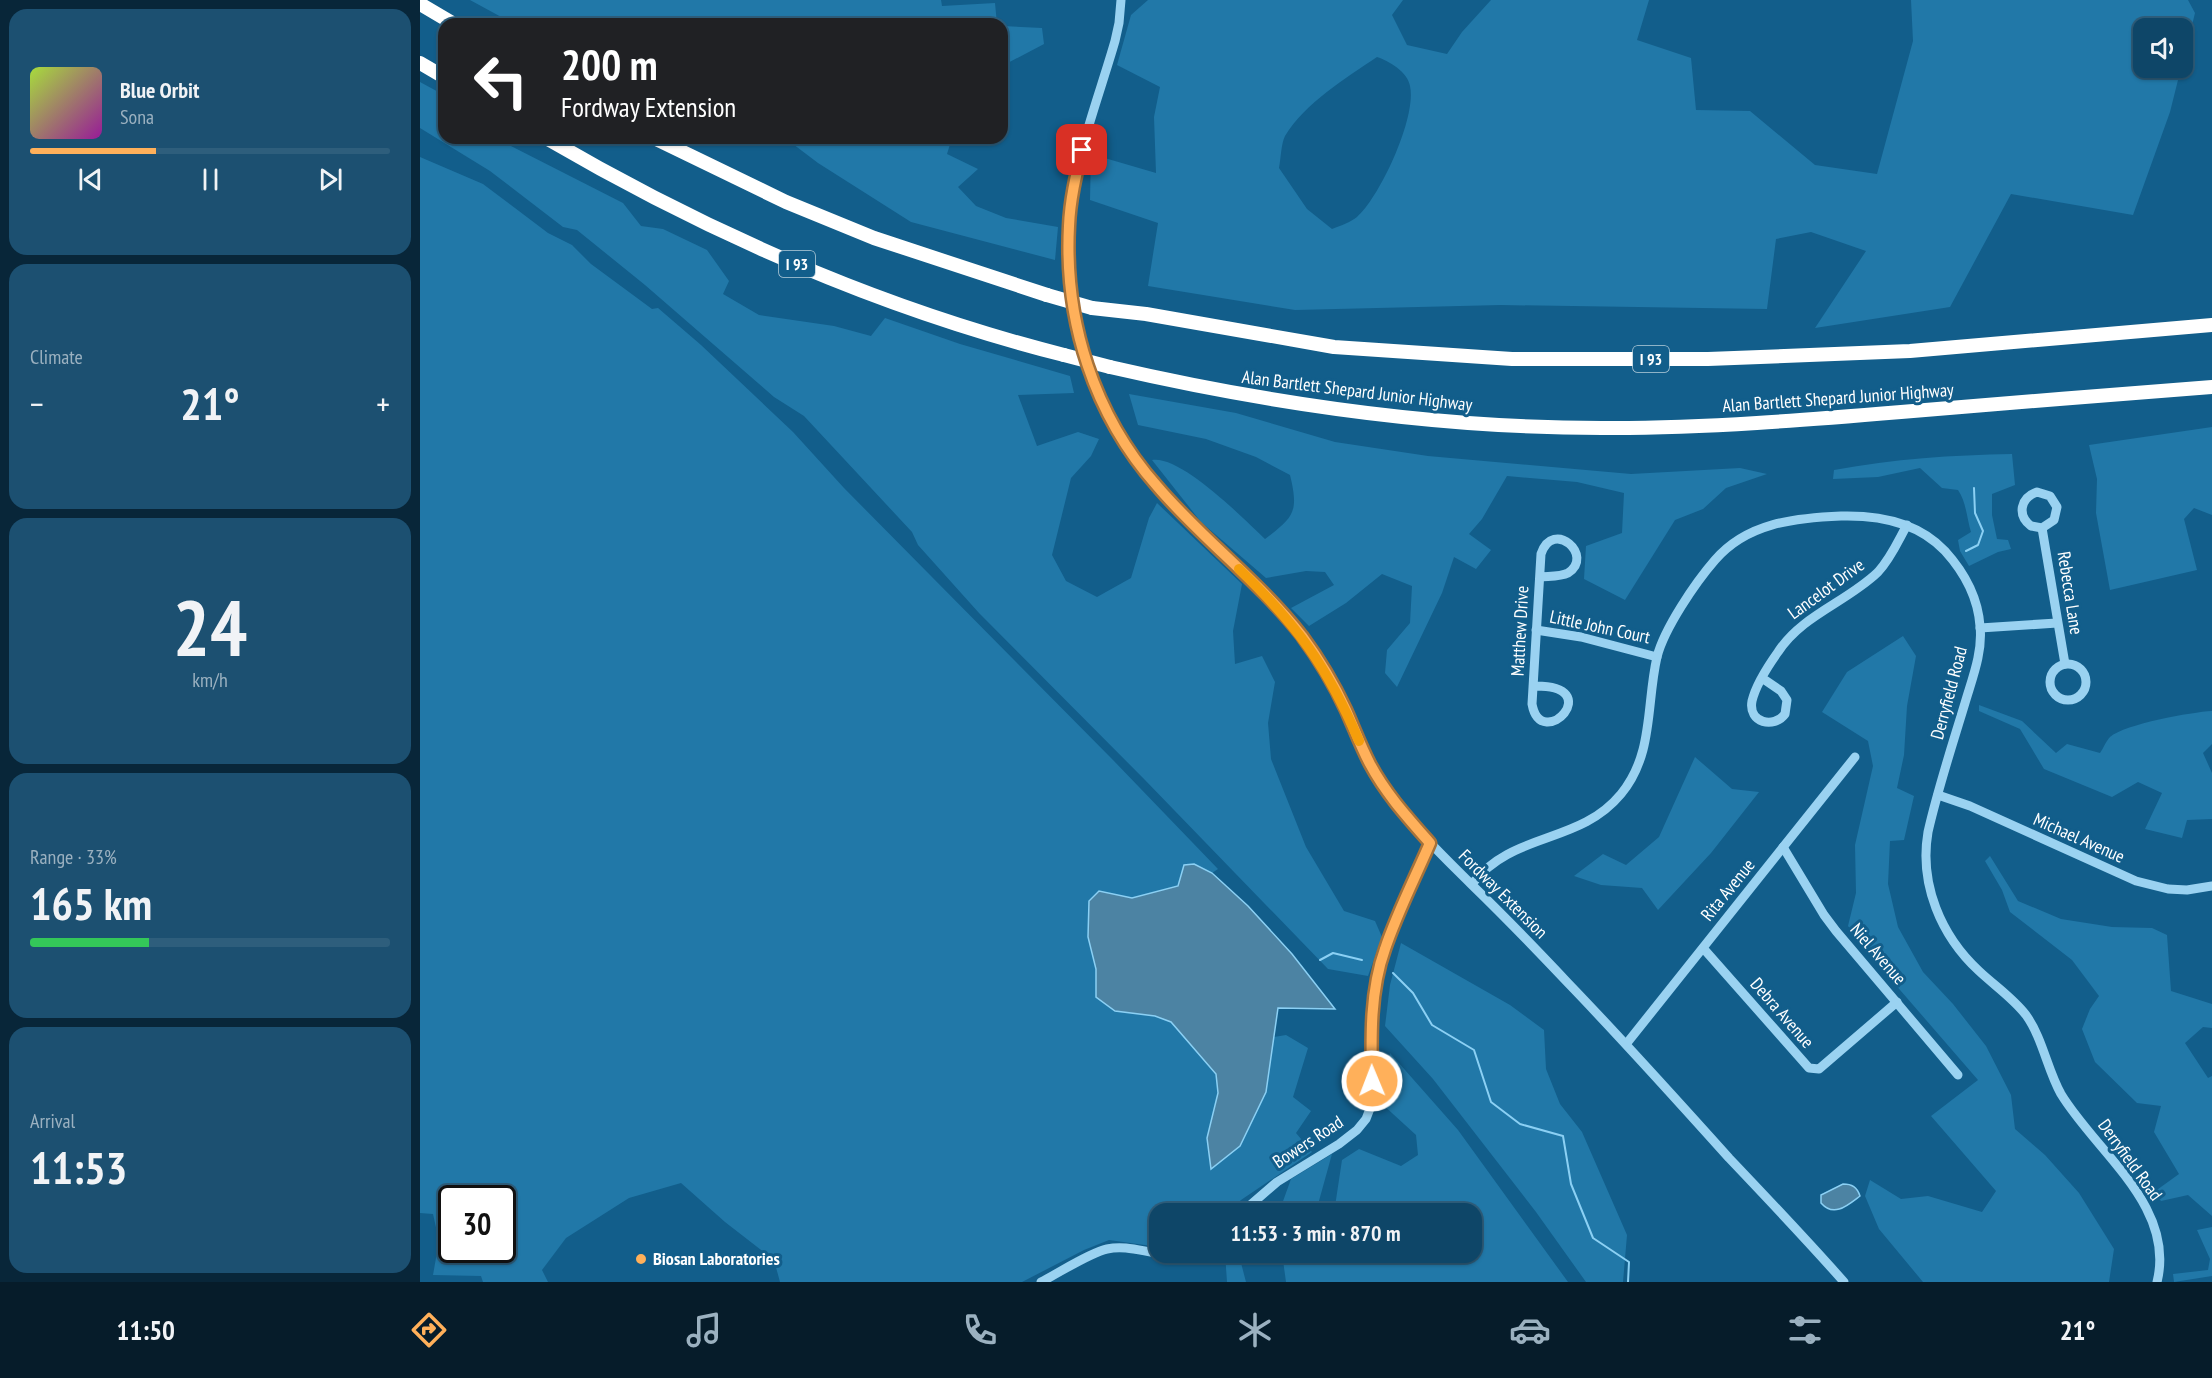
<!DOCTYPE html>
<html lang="en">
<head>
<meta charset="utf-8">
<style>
  :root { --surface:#0e4668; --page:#1c5071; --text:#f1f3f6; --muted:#9bb1c0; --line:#2e5e7c; --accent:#ffb05a }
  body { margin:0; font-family:"PT Sans Narrow",sans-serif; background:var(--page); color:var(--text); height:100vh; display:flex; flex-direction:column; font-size:22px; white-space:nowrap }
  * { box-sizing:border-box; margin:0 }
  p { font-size:20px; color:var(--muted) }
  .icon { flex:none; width:33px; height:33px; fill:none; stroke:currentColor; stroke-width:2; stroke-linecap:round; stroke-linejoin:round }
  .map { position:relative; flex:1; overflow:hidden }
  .details { display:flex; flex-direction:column; gap:9px; padding:9px; background:#082639; width:420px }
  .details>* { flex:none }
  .banner { position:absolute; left:18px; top:18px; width:570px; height:126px; border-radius:18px; box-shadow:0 2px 4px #0004,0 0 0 2px var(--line); background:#202124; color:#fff; overflow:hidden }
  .fabs { position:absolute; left:1713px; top:18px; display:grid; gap:12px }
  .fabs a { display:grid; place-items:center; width:60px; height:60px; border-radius:12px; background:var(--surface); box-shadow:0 2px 4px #0004,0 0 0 2px var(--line); font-size:30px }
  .speed { position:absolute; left:18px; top:1185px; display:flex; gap:12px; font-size:30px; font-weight:700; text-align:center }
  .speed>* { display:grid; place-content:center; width:78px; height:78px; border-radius:50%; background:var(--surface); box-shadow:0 2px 4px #0004,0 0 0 2px var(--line); line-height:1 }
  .speed .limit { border:3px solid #111; border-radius:9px; background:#fff; color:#111 }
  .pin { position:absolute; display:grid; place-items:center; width:51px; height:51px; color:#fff; margin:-26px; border-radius:12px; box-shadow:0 3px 9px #0006 }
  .me { position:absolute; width:66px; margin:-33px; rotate:359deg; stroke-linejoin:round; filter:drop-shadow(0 0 4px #0008) }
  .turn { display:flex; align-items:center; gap:21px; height:126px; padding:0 24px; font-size:27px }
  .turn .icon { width:78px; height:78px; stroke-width:2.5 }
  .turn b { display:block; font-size:42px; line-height:51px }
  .big { font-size:45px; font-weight:600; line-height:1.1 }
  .details .widget { flex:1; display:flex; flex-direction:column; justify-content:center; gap:9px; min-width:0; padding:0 21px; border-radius:18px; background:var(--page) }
  .details .dial { align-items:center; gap:0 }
  .dial b { font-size:78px; line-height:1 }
  .song { display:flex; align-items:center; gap:18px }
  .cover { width:72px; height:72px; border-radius:9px; background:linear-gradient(135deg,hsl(80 70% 55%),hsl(300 70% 35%)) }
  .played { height:6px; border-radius:3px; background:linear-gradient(90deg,var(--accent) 35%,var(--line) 35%) }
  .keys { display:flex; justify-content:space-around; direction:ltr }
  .heat { display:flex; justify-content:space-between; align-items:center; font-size:33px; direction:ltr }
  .charge { height:9px; border-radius:4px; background:linear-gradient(90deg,#34c759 33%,var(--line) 0) }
  .trip { position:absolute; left:729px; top:1203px; width:333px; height:60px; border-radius:18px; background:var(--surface); box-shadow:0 2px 4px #0004,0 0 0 2px var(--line); font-weight:600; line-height:60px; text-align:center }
  .tabs { display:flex; height:96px; justify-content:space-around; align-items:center; background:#061c2a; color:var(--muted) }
  .tabs .icon { width:42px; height:42px }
  .tabs .selected { color:var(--accent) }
  .tabs b { font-size:27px; color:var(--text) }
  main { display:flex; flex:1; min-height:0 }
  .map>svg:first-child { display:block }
  .green { fill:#2178a8; fill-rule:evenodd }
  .water { fill:#4c83a3; stroke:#8bd0f4; stroke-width:1.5 }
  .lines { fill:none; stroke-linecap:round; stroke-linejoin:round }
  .stream { stroke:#8bd0f4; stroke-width:2 }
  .minor { stroke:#9ad2f1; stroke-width:9 }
  .highway { stroke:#fff; stroke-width:14 }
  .highway-bridge { stroke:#fff; stroke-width:14 }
  .route-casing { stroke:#a6723a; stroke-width:15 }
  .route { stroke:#ffb05a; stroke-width:10 }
  .slow { stroke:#f59e0b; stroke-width:10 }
  .poi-dot { fill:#ffb05a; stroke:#125e8b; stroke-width:2 }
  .labels { text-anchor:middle; stroke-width:6; stroke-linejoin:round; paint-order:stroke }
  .shield { fill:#125e8b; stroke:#b8cfdc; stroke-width:1.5 }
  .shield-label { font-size:16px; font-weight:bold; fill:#fff }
  .street-label { font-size:18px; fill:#fff; stroke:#125e8b }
  .poi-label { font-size:18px; font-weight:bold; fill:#fff; stroke:#125e8b; text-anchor:start }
</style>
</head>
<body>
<main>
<section class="details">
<div class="widget">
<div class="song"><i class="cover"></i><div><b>Blue Orbit</b><p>Sona</p></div></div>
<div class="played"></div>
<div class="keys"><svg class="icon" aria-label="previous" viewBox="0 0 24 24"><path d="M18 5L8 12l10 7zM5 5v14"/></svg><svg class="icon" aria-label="pause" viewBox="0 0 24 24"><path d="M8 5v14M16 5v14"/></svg><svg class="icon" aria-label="next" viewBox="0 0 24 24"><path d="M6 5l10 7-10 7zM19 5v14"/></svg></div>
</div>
<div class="widget"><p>Climate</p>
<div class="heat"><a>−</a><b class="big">21°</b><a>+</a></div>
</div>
<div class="widget dial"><b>24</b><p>km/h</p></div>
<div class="widget"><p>Range · 33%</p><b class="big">165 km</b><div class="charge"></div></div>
<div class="widget"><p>Arrival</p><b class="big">11:53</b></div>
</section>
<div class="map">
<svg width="1792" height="1282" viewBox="0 0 1792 1282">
  <rect width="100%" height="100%" fill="#125e8b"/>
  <!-- green -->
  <g class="green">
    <path d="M 50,0 L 521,0 L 522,6 L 575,3 L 577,24 L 94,24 Z"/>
    <path d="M 728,0 L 983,0 L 972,15 L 987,45 L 1027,54 L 1042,32 L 1071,0 L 1229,0 L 1217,40 L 1271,58 L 1276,110 L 1330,111 L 1395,165 L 1457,174 L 1493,41 L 1491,0 L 1768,0 L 1775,13 L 1763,62 L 1762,28 L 1724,28 L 1724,68 L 1761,68 L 1750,112 L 1713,215 L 1591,194 L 1530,307 L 1395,328 L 1446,251 L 1391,232 L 1356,239 L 1347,309 L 1081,305 L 875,310 L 728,286 L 738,223 L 670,200 L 671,154 L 736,173 L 734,117 L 740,87 L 697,65 L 711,15 ZM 957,57 C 969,61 988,72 990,86 C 997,117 960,197 937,217 C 931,222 920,226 912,229 L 887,209 L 859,168 C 861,158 861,144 865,136 C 885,103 926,78 957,57 Z"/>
    <path d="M 582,26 L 622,28 L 624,44 L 582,66 Z"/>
    <path d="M 0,82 L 24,95 L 24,138 L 83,138 L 87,144 L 203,203 L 221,226 L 243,229 L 287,250 L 309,281 L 303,294 L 339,315 L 414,326 L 451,336 L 465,318 L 540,344 L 650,376 L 654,393 L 598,395 L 617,446 L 658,432 L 679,439 L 671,456 L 651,478 L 632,555 L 646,581 L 677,597 L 711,578 L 729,518 L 737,503 L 822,584 L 813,631 L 815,664 L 842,656 L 855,682 L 848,723 L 851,759 L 886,847 L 924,911 L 955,921 L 962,937 L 948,976 L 908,969 L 725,780 L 559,613 L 498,545 L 492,532 L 384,416 L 354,397 L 225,285 L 157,230 L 143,227 L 70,171 L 0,128 Z"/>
    <path d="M 365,138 L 532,138 L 527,154 L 558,169 L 538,187 L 556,206 L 586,218 L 638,227 L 635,260 L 491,222 L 398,163 Z"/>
    <path d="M 0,157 L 63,184 L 128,233 L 152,245 L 171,264 L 232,309 L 238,308 L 281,345 L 373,432 L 424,488 L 693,760 L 798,869 L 792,873 C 839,915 876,959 915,1009 L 858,1008 L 854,1037 L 866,1035 L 888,1048 L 873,1097 L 891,1111 L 876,1133 L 892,1152 L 821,1200 L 807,1213 L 740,1214 L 739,1247 L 689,1240 L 664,1250 L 602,1282 L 360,1282 L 354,1260 L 305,1222 L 261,1183 L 209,1198 L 146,1238 L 122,1270 L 128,1282 L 63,1282 L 61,1276 L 13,1275 L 19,1241 L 13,1214 L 0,1213 ZM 32,1198 L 82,1198 L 82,1250 L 32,1250 Z"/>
    <path d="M 709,394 L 816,413 L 915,442 L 1008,456 L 1211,474 L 1320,468 L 1347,474 L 1306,488 L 1283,509 L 1255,520 L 1205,600 L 1164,579 L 1166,546 L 1202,533 L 1204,493 L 1157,482 L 1087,476 L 1062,519 L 1049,534 L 1071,550 L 1056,569 L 1034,557 L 1022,593 L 977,687 L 965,673 L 967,650 L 990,623 L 992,586 L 962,574 L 926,603 L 889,626 L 871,608 L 914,585 L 905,572 L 886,571 L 846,578 L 781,522 L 732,460 C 761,455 824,519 845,539 C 874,517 879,512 870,475 L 836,457 L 786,439 L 718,425 Z"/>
    <path d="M 1792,427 L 1792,515 L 1774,508 L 1764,519 L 1777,570 L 1690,590 L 1676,513 L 1677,479 L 1669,445 Z"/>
    <path d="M 1592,454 L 1595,485 L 1572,494 L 1572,515 L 1577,539 L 1588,540 L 1591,549 L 1578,552 L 1549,566 L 1540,551 L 1538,540 L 1551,532 C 1547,519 1546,501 1538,490 L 1522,488 L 1500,468 L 1458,477 L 1413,479 L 1414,470 C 1474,459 1532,455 1592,454 Z"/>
    <path d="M 1483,636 L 1496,656 L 1487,706 L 1484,755 L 1477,788 L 1494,796 L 1484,840 L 1470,841 L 1468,884 L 1478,927 L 1503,972 L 1533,1004 L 1566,1046 L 1591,1095 L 1595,1129 L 1625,1155 L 1659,1193 L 1694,1249 L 1689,1282 L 1503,1282 L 1459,1229 L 1445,1196 L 1450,1180 L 1481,1199 L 1508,1196 L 1562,1212 L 1576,1191 L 1511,1116 L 1558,1080 L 1474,983 L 1428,926 L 1436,893 L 1435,845 L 1453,766 L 1448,741 L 1402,712 L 1427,672 Z"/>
    <path d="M 1559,705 L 1602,721 L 1636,753 L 1647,744 L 1680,753 C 1683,749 1686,741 1690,737 C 1705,724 1772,712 1792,711 L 1792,744 L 1783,753 L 1792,773 L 1792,819 L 1767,820 L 1762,838 L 1725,829 L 1742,793 L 1718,782 L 1692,797 L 1624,769 L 1600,729 L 1559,711 Z"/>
    <path d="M 1275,757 L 1312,789 L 1339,792 L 1291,853 L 1238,910 L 1222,888 L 1181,885 L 1154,876 L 1183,854 L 1206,865 L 1239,837 Z"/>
    <path d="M 1570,856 L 1598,901 L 1641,919 L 1692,927 L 1732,928 L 1747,935 L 1751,991 L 1792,1004 L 1792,1028 L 1783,1027 L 1765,1043 L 1788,1078 L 1792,1076 L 1792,1216 L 1768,1195 L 1741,1201 L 1734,1192 L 1759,1174 L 1734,1132 L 1741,1106 L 1717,1103 L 1675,1062 L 1662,1029 L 1670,1009 L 1679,996 L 1652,960 L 1590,912 L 1582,890 L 1565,861 Z"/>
    <path d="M 981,943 L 1090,1005 L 1124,1030 L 1126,1069 L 1140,1104 L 1162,1132 L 1207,1235 L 1203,1282 L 1166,1282 L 1116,1212 L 1013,1079 L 965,1026 L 970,985 Z"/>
    <path d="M 970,1053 L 1038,1130 L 1148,1282 L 866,1282 L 862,1253 L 885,1253 L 887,1256 L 894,1252 L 1052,1252 L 1052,1214 L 914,1213 L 922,1160 L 939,1149 L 981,1166 L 998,1155 L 996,1135 L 961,1103 Z"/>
    <path d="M 912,1154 L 897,1208 L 890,1213 L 856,1213 L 862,1204 L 871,1179 Z"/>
    <path d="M 1792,1227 L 1792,1276 L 1754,1282 L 1753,1274 L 1788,1270 L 1790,1259 L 1777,1230 Z"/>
    <path d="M 805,1253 L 823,1253 L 820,1259 L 826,1282 L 807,1282 Z"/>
  </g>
  <!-- water -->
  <g class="water">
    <path d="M 774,864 L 792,873 L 828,906 L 872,954 L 915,1009 L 858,1008 L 846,1092 L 820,1146 L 791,1169 L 787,1138 L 798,1093 L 796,1074 L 751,1022 L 735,1016 L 695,1011 L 676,997 L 676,969 L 668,937 L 669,901 L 679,891 L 712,898 L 758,886 L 764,865 Z"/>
    <path d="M 1423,1184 C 1432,1184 1437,1187 1440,1196 C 1428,1205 1414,1218 1401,1203 L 1401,1195 Z"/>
  </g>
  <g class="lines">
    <!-- stream -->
    <g class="stream">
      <path d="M 1546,551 L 1558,545 L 1563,531 L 1555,513 L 1554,488"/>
      <path d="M 900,960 L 913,953 L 942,960"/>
      <path d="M 973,973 L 993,993 L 1012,1025 L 1054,1050 L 1071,1102 L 1100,1124 L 1143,1136 L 1151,1184 L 1173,1238 L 1209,1262 L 1208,1282"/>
    </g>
    <!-- minor -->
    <g class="minor">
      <path d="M 701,0 L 699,23 L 695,41 C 680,93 660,144 652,197 C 644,250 649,305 664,356 C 703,484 801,536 879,632 C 923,687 937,758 982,812 C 1003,837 1027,860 1051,884 C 1084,916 1116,949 1148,983 C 1203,1040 1256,1099 1309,1158 C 1348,1199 1387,1240 1424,1282"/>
      <path d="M 1622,528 L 1611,526 C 1597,515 1600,498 1617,492 L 1630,496 L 1637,507 L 1634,520 L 1622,528 L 1645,664"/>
      <path d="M 1560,628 L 1637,623"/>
      <path d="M 1116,630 L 1161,637 L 1237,657"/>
      <circle cx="1648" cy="682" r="18"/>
      <path d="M 1342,678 L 1361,691 L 1367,700 L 1365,714 C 1354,729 1328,723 1332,701 C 1336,684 1348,666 1358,652 C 1382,615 1427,602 1458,572 C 1471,558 1478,541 1487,525"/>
      <path d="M 1113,686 C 1189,684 1121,754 1112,704 L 1121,554 C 1133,518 1175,556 1148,573 C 1140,577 1128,576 1120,577"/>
      <path d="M 1518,795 L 1550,806 L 1716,881 L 1748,889 L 1767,890 L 1792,886"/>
      <path d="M 1363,847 L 1404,915 L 1416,931 L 1538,1075"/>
      <path d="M 1052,884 C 1093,831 1159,845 1201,794 C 1234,754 1226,705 1237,657 C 1244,629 1275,583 1295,560 C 1327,523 1374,518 1421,516 C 1459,515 1498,522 1525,551 C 1544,572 1558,598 1560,626 C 1563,652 1552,679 1545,703 C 1532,746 1518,788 1508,832 C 1499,884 1521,936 1559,971 C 1575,986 1593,998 1606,1015 C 1623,1039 1627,1069 1641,1094 C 1676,1152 1756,1206 1737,1282"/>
      <path d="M 1283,948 L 1389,1068 L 1399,1069 L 1477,1002"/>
      <path d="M 1207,1043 L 1435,757"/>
      <path d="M 820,1214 L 857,1182 L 919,1144 L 937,1130 L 946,1119 L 951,1106 L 951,1040 L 954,997 L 964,950 L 1010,843"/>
      <path d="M 621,1282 C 639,1273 669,1253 687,1249 C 714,1243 738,1260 765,1252"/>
    </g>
    <!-- highway -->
    <g class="highway">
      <path d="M 0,4 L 34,24"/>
      <path d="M 0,63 L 24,77"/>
      <path d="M 126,138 C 287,232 462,309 644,355"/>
      <path d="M 234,138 L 366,202 L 454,238 L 627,295"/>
      <path d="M 672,308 L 726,314 L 914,347 L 1092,359 L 1288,359 L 1490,351 L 1792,325"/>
      <path d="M 690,367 C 855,405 1022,429 1192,428 C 1289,428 1385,420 1481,412 C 1585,403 1688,395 1792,387"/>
    </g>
    <!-- highway-bridge -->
    <g class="highway-bridge">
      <path d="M 627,295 L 672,308"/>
      <path d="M 644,355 L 690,367"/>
    </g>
  </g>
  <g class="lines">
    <defs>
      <path id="route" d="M 662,150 C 656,175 650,200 649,226 C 644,321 674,415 737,486 C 782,539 839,581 882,636 C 899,659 914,684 926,710 C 934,728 941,747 950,764 C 966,794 988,818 1010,843 C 995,878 977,913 965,949 C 950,990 951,1038 952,1081"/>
    </defs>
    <!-- route casing -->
    <use href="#route" class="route-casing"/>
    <!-- route -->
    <use href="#route" class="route"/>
    <!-- slow -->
    <path class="slow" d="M 819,569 C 877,625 907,666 939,741"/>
  </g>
  <!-- markers -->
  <circle class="poi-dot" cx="221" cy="1259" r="6"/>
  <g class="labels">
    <!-- shield labels -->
    <g class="shield">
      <rect x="359" y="251" width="36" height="26" rx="4.5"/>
      <rect x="1213" y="346" width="36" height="26" rx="4.5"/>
    </g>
    <g class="shield-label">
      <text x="377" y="270">I 93</text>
      <text x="1231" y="365">I 93</text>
    </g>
    <!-- street labels -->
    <g class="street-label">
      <text transform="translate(937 391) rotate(7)" y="6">Alan Bartlett Shepard Junior Highway</text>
      <text transform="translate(1418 398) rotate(-4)" y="6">Alan Bartlett Shepard Junior Highway</text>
      <text transform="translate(1406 589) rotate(-36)" y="6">Lancelot Drive</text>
      <text transform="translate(1650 593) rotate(81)" y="6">Rebecca Lane</text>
      <text transform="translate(1180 627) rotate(12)" y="6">Little John Court</text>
      <text transform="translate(1100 631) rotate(-87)" y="6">Matthew Drive</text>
      <text transform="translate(1529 693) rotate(-75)" y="6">Derryfield Road</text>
      <text transform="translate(1659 838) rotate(24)" y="6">Michael Avenue</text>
      <text transform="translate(1308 890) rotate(-51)" y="6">Rita Avenue</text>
      <text transform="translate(1083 894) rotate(45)" y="6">Fordway Extension</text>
      <text transform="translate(1458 954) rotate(49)" y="6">Niel Avenue</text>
      <text transform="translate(1362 1013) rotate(49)" y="6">Debra Avenue</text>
      <text transform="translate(888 1142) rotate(-33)" y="6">Bowers Road</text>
      <text transform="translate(1710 1160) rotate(54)" y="6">Derryfield Road</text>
    </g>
    <!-- poi labels -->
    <g class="poi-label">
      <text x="233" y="1265">Biosan Laboratories</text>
    </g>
  </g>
</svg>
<div class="fabs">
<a><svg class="icon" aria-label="sound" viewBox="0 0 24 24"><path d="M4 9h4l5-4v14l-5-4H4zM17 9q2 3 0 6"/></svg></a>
</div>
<div class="speed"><div class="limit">30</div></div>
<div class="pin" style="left:662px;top:150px;background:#d93025"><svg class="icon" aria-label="arrive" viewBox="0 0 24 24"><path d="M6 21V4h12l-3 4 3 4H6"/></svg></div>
<svg class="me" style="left:952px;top:1081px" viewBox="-20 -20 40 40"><circle r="17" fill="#ffb05a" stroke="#fff" stroke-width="3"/><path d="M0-11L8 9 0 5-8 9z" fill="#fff"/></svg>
<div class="trip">11:53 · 3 min · 870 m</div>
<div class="banner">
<div class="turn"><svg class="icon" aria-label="left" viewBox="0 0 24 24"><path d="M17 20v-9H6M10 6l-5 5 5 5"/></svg><div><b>200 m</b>Fordway Extension</div></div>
</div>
</div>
</main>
<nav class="tabs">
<b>11:50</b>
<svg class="icon selected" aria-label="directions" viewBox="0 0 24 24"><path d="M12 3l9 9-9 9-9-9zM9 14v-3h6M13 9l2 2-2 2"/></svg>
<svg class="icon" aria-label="music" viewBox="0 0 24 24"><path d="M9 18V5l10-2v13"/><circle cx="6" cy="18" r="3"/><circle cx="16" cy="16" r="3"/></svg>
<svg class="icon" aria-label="phone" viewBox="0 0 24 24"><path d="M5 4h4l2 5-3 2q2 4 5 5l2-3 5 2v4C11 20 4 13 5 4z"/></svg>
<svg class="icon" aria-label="climate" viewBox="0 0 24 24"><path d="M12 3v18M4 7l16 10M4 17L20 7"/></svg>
<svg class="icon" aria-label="car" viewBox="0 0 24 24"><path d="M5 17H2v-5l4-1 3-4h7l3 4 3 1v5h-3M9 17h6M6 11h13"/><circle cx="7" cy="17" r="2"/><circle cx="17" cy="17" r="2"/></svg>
<svg class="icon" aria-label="filters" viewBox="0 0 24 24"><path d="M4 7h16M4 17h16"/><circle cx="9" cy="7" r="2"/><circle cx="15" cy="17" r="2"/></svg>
<b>21°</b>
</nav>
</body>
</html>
